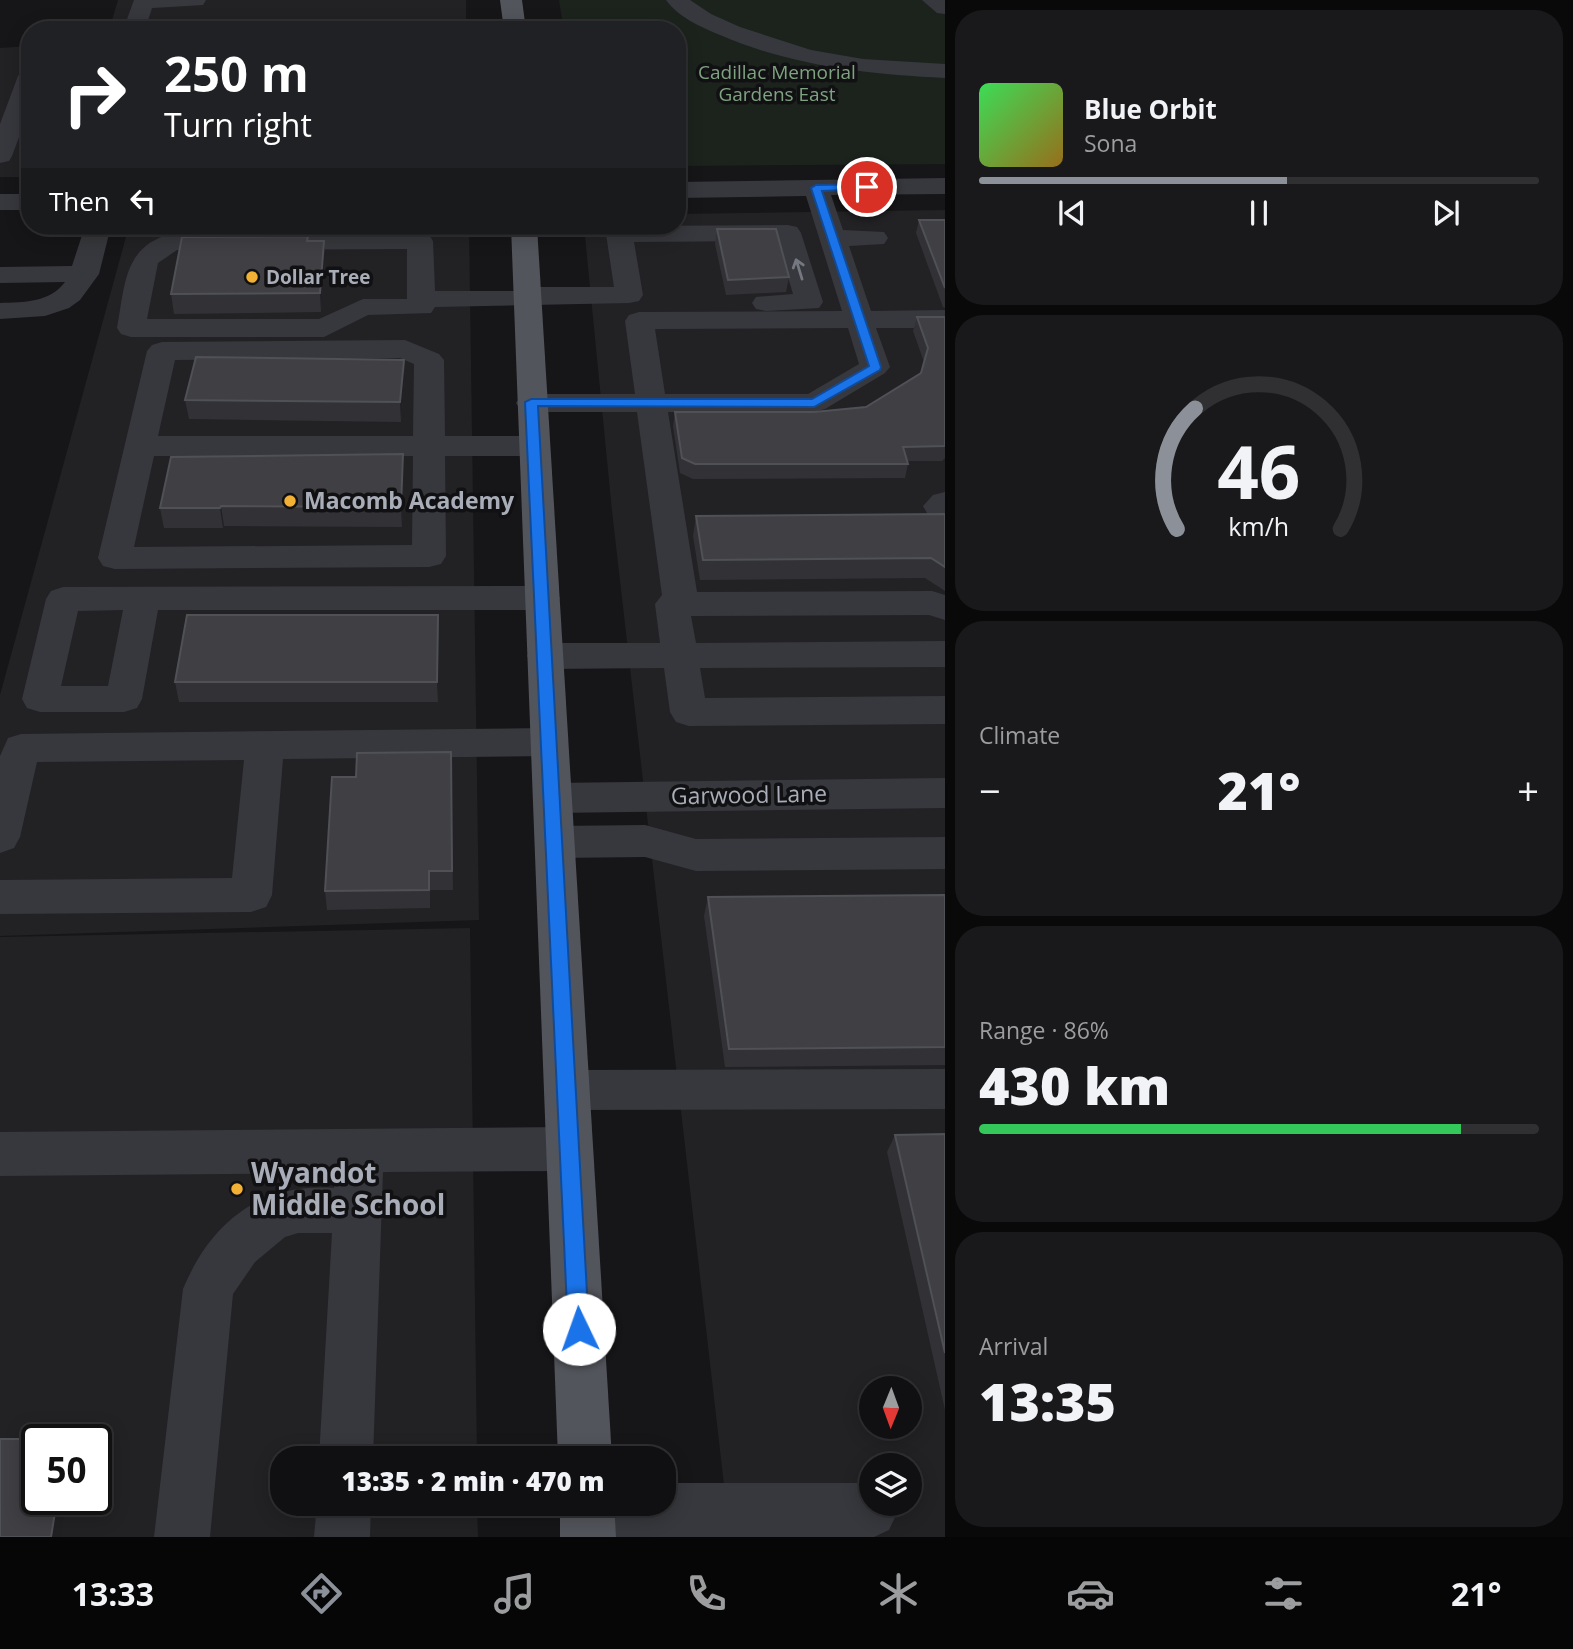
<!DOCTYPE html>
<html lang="en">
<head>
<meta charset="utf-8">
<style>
  :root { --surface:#101012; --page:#19191b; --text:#f1f3f6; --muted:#9c9d9f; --line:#303032; --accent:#8c9099 }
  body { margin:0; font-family:"Open Sans",sans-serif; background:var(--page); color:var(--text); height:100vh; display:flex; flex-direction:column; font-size:26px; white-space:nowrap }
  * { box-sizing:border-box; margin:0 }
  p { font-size:23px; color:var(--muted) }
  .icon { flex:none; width:38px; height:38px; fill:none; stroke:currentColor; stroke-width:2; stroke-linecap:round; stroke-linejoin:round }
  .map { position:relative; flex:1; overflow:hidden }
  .drawer { display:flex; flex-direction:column; gap:10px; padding:10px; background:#09090a; width:628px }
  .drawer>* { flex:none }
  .hud { position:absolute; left:21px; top:21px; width:665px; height:214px; border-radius:28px; box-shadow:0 4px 18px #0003,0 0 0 2px var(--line); background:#202124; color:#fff; overflow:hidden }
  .needle { width:46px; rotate:181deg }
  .fabs { position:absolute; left:859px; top:1376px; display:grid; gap:14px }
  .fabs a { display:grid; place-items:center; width:63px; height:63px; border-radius:50%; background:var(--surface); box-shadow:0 4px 18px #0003,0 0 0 2px var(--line); font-size:35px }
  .speed { position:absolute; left:21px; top:1424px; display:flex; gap:14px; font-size:35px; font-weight:700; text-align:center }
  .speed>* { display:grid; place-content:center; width:91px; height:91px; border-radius:50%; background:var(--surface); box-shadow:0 4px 18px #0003,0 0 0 2px var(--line); line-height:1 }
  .speed .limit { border:4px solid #111; border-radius:10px; background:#fff; color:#111 }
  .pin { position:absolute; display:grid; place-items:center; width:60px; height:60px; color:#fff; margin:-30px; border:4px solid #fff; border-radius:50%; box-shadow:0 2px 7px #0007 }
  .me { position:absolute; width:77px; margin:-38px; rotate:357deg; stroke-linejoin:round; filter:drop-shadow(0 0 5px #0008) }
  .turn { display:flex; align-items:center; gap:24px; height:147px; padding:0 28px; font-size:32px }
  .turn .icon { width:91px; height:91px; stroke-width:2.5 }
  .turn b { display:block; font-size:49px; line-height:60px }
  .then { display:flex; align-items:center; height:66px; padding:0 28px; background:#0003; gap:14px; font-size:26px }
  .big { font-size:52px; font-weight:800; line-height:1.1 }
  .drawer .card { flex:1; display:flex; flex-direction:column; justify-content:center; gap:10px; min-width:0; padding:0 24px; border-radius:28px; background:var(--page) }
  .drawer .dial { align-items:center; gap:0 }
  .dial svg { height:182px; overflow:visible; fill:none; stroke:var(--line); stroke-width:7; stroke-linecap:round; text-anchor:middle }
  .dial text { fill:var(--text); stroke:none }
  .song { display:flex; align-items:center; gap:21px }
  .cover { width:84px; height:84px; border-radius:10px; background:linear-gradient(135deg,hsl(130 70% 55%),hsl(40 70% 35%)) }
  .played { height:7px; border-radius:4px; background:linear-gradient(90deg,var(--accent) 55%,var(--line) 55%) }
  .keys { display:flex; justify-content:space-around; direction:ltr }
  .heat { display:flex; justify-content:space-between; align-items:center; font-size:38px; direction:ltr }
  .charge { height:10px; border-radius:5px; background:linear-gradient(90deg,#34c759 86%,var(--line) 0) }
  .trip { position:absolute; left:270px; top:1446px; width:406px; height:70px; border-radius:28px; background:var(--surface); box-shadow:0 4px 18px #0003,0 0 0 2px var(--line); font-weight:800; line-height:70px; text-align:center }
  .tabs { display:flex; height:112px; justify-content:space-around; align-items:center; background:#060607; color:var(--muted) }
  .tabs .icon { width:49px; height:49px }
  .tabs .selected { color:var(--accent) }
  .tabs b { font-size:32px; color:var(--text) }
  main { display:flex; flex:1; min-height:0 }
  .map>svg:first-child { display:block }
  .built { fill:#222225; fill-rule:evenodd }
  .green { fill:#1c231d }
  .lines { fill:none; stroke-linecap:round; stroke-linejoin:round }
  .minor { fill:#37383d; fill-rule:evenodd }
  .major { fill:#53555c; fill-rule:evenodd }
  .wall { fill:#323236 }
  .shaded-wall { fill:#212124 }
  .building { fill:#3f3f44; stroke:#4f5156; stroke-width:2 }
  .oneway { stroke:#757881 }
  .route { fill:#1a73e8; stroke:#114b97; stroke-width:2 }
  .poi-dot { fill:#f2b134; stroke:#111113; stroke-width:2.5 }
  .labels { text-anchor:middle; stroke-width:7; stroke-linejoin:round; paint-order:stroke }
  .far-park-label { font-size:19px; fill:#7fa381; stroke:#111113 }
  .far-poi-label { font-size:19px; font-weight:bold; fill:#a8adb8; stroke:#111113; text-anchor:start }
  .poi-label { font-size:23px; font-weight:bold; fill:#a8adb8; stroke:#111113; text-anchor:start }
  .street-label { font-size:23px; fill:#a8adb8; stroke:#111113 }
  .near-poi-label { font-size:28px; font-weight:bold; fill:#a8adb8; stroke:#111113; text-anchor:start }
</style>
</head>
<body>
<main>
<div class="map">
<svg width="945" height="1537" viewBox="0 0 945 1537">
  <rect width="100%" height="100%" fill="#161618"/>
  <!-- built -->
  <g class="built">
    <path d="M 118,0 L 466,0 L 466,30 L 109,30 Z"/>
    <path d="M 30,46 L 30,177 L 0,177 L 0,48 Z"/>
    <path d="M 945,210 L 945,1537 L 730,1537 L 612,511 L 584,226 L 677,226 L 677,214 ZM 872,1388 L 910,1388 L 910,1426 L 872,1426 ZM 872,1465 L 910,1465 L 910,1503 L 872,1503 Z"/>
    <path d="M 129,226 L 469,226 L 479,920 L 0,936 L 0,695 Z"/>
    <path d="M 470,928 L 477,1458 L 282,1458 L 282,1503 L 477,1503 L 478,1537 L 0,1537 L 0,937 ZM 37,1440 L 96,1440 L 96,1500 L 37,1500 Z"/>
  </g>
  <!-- green -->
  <path class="green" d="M 559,0 L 945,0 L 945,164 L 677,166 L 677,30 L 564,30 Z"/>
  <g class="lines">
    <!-- minor -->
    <g class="minor">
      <path d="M 134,0 L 206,0 L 203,5 L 152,8 L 145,30 L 123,30 Z"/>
      <path d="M 666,0 L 690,0 L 711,14 L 740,27 L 811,50 L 863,59 L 945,64 L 945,78 C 867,74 792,66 720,35 C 701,27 678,17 666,0 Z"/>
      <path d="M 922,0 L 945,0 L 945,14 L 937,13 Z"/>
      <path d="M 515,22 L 523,24 L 526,29 L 181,30 L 184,25 L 192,23 Z"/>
      <path d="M 30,69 L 30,108 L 12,156 L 9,161 L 0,163 L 0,124 L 18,76 L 22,71 Z"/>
      <path d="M 945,178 L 945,194 L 831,195 L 843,230 L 884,232 L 888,238 L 884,244 L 849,246 L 871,311 L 945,310 L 945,328 L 876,328 L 890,367 L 885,373 L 825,409 L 814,412 L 668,412 L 697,592 L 932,591 L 945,595 L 945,620 L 929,615 L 691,616 L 696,643 L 945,641 L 945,667 L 700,668 L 705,698 L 945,696 L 945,724 L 689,726 L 676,722 L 670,712 L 664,668 L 545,669 L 532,665 L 527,656 L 532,647 L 545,643 L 660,643 L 655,604 L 662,595 L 637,412 L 531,412 L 520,409 L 516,403 L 520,397 L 531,394 L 635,394 L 625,321 L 629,315 L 639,312 L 842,311 L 806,196 L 677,198 L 677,182 ZM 848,328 L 859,364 L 808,394 L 665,394 L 655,329 Z"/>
      <rect x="0" y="194" width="30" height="16"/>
      <path d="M 788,225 L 797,227 L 801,233 L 823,302 L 819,308 L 766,311 L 756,309 L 752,303 L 756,297 L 793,294 L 777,241 L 634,242 L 643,295 L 639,301 L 629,303 L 435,307 L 431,313 L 368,315 L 324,337 L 131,337 L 121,334 L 117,328 C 125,287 123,246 171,234 L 420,233 L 429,235 L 433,241 L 435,291 L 515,291 L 526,287 L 614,287 L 606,234 L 610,228 L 619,226 ZM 407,249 L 407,299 L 363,299 L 319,319 L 147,319 L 158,263 L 177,250 Z"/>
      <path d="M 85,226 L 111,226 L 99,274 L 80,300 L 69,308 L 45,316 L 0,319 L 0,303 C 24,302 49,303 65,282 L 0,283 L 0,267 L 72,266 Z"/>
      <path d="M 405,340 L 439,354 L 444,360 L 445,436 L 533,436 L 544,439 L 549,446 L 544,453 L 533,456 L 445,456 L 446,556 L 441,564 L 429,567 L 115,569 L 103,566 L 98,558 L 147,351 L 152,345 L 162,342 ZM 400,358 L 414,364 L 413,436 L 158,436 L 175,360 ZM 154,456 L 413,456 L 412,545 L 134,547 Z"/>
      <path d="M 945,492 L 945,515 L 927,513 L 923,506 L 933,495 Z"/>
      <path d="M 543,586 L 555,590 L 560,598 L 555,606 L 543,610 L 158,610 L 142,699 L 137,708 L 124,712 L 40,712 L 27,708 L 22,699 L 46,599 L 51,591 L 63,587 ZM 123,610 L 108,686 L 61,686 L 78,611 Z"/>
      <path d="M 549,728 L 562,732 L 568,742 L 562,752 L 549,756 L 283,759 L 272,895 L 266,907 L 251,912 L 0,914 L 0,880 L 232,878 L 244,760 L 37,762 L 20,837 L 14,848 L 0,853 L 0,756 L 8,738 L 21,734 Z"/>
      <path d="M 945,778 L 945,808 L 553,813 L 539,809 L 533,798 L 539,787 L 553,783 Z"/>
      <path d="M 645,825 L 696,839 L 945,837 L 945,869 L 696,871 L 645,857 L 555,858 L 541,853 L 535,842 L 541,831 L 555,826 Z"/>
      <path d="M 945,1069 L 945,1109 L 567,1110 L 551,1104 L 544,1090 L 551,1076 L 567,1070 Z"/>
      <path d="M 570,1127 L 587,1134 L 593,1149 L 587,1164 L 570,1171 L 383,1172 L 373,1458 L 319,1458 L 332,1233 L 298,1233 L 285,1237 L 255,1262 L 233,1294 L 210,1537 L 154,1537 L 183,1289 C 211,1222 260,1183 334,1188 L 335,1173 L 0,1176 L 0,1132 Z"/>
      <path d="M 663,1483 L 870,1483 L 872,1503 L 894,1503 L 898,1511 L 889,1530 L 874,1537 L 586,1537 L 568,1529 L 560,1510 L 562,1503 L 663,1503 Z"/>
      <path d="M 317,1503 L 371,1503 L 370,1537 L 314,1537 Z"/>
    </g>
    <!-- major -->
    <g class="major">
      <path d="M 500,0 L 522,0 L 526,30 L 504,30 Z"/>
      <path d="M 511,226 L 537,226 L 612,1458 L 558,1458 Z"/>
      <path d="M 560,1503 L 614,1503 L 616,1537 L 560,1537 Z"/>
    </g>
  </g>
  <!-- wall -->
  <g class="wall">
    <path d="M 919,220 L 945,220 L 945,308 L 943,307 L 916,233 Z"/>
    <path d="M 717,229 L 789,277 L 786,292 L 726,295 L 715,244 Z"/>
    <path d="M 308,241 L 324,241 L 325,260 L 321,312 L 174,314 L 171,294 Z"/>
    <path d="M 917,317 L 945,317 L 945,458 L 942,461 L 907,461 L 908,464 L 905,478 L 693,479 L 680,473 L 673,426 L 675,412 L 814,412 L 866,407 L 921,373 L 924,362 L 913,331 Z"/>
    <path d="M 404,360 L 405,379 L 401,422 L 189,419 L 185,400 Z"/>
    <path d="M 404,474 L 402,527 L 224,526 L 223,528 L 164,528 L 160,508 Z"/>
    <path d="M 945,514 L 945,591 L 925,578 L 700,580 L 693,536 L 696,516 Z"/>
    <path d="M 438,635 L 438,702 L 179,702 L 175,682 Z"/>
    <path d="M 451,752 L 453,890 L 430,890 L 430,908 L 327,910 L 325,891 L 356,777 Z"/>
    <path d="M 945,895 L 945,1065 L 725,1067 L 704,916 L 708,897 Z"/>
    <path d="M 945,1134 L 945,1410 L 887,1152 L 895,1135 Z"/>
  </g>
  <!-- shaded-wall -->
  <g class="shaded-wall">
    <path d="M 324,241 L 325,260 L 321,312 L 320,293 Z"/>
    <path d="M 404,360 L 405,379 L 401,422 L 400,402 Z"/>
    <path d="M 403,454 L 404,474 L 402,527 L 401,507 Z"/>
    <path d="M 221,506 L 224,526 L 223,528 L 220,508 Z"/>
    <path d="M 438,615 L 438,702 L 437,682 Z"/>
    <path d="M 57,1500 L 66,1500 L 60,1537 L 51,1537 Z"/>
  </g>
  <!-- building -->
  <g class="building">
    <path d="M 919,220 L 945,220 L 945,288 Z"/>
    <path d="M 717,229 L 776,229 L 789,277 L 728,280 Z"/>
    <path d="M 308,236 L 307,241 L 324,241 L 320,293 L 171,294 L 182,237 Z"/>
    <path d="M 917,317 L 945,317 L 945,446 L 903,447 L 908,464 L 695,464 L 682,458 L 675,412 L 814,412 L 866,407 L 921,373 L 928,348 Z"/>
    <path d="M 196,357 L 404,360 L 400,402 L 185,400 Z"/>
    <path d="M 403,454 L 401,507 L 221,506 L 220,508 L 160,508 L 171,457 Z"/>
    <path d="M 945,514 L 945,567 L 931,558 L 703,560 L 696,516 Z"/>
    <path d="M 187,615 L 438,615 L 437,682 L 175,682 Z"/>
    <path d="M 451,752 L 452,871 L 429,871 L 429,890 L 325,891 L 332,777 L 356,777 L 357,753 Z"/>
    <path d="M 945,895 L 945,1047 L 729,1049 L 708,897 Z"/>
    <path d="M 945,1134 L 945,1353 L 895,1135 Z"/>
    <path d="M 0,1439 L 67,1439 L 67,1440 L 37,1440 L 37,1500 L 57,1500 L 51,1537 L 0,1537 Z"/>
  </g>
  <!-- one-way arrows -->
  <defs><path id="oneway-shaft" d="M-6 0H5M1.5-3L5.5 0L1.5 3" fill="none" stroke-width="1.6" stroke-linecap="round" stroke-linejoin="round" transform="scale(1.75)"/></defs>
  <use class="oneway" href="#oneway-shaft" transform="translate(799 269) rotate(-107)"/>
  <!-- route -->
  <path class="route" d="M 867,184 L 873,187 L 871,189 L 822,191 L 881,367 L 880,370 L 814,407 L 538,406 L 589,1329 L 586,1337 L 579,1340 L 571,1337 L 568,1329 L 525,402 L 531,399 L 812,399 L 869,366 L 811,188 L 816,185 Z"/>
  <!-- markers -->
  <g class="poi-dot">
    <circle cx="252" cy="277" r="7"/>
    <circle cx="290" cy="501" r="7"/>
    <circle cx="237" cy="1189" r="7"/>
  </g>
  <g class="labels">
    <!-- far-park labels -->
    <g class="far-park-label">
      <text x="777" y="79">Cadillac Memorial<tspan x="777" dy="22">Gardens East</tspan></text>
    </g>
    <!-- far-poi labels -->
    <g class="far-poi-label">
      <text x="266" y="284">Dollar Tree</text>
    </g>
    <!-- poi labels -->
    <g class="poi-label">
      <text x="304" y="509">Macomb Academy</text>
    </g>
    <!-- street labels -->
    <g class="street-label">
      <text transform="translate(749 795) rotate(-1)" y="8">Garwood Lane</text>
    </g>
    <!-- near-poi labels -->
    <g class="near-poi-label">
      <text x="251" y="1183">Wyandot<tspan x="251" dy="32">Middle School</tspan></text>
    </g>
  </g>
</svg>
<div class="fabs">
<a><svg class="needle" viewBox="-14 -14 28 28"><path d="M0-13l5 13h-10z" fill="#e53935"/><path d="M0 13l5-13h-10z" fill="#9c9d9f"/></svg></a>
<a><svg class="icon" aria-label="layers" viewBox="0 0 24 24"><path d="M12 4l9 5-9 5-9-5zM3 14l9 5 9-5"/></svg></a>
</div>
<div class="speed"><div class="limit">50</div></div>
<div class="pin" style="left:867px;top:187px;background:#d93025"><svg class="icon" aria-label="arrive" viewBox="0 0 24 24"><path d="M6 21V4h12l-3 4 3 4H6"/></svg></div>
<svg class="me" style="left:579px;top:1329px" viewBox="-20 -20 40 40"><circle r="19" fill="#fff"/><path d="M0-13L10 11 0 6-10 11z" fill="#1a73e8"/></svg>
<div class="trip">13:35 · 2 min · 470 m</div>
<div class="hud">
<div class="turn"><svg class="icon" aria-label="right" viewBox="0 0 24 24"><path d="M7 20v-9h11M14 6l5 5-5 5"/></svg><div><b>250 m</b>Turn right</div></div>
<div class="then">Then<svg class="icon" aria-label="left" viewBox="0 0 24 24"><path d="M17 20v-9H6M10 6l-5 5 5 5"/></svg></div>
</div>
</div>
<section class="drawer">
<div class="card">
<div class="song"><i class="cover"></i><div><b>Blue Orbit</b><p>Sona</p></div></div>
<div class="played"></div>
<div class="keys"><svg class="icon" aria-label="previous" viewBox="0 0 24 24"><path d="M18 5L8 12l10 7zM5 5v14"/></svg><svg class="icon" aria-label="pause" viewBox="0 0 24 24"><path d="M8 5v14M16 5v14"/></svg><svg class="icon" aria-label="next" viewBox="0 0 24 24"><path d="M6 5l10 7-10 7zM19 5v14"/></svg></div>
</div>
<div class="card dial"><svg viewBox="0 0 100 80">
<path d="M14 69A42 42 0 1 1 86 69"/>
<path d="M14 69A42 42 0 0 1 22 16" stroke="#8c9099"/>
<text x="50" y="56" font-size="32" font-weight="700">46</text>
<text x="50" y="72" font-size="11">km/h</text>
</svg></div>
<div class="card"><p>Climate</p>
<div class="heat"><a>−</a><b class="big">21°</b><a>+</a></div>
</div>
<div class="card"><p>Range · 86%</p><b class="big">430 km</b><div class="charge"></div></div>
<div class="card"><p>Arrival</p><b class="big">13:35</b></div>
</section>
</main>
<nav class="tabs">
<b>13:33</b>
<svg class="icon selected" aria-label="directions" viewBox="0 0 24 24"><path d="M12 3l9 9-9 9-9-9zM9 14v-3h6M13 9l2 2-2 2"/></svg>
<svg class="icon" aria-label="music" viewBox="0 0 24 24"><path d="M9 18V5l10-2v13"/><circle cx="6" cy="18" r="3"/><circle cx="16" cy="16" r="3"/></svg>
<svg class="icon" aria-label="phone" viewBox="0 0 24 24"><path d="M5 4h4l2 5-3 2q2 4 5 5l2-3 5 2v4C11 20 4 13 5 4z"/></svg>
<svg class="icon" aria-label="climate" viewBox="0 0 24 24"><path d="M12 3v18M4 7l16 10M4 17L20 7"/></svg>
<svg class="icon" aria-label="car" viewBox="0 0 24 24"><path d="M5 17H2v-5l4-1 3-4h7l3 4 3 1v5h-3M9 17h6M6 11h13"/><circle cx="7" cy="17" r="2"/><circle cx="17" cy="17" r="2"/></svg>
<svg class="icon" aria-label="filters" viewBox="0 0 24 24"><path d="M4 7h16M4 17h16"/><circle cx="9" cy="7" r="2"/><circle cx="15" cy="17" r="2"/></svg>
<b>21°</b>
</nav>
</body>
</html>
